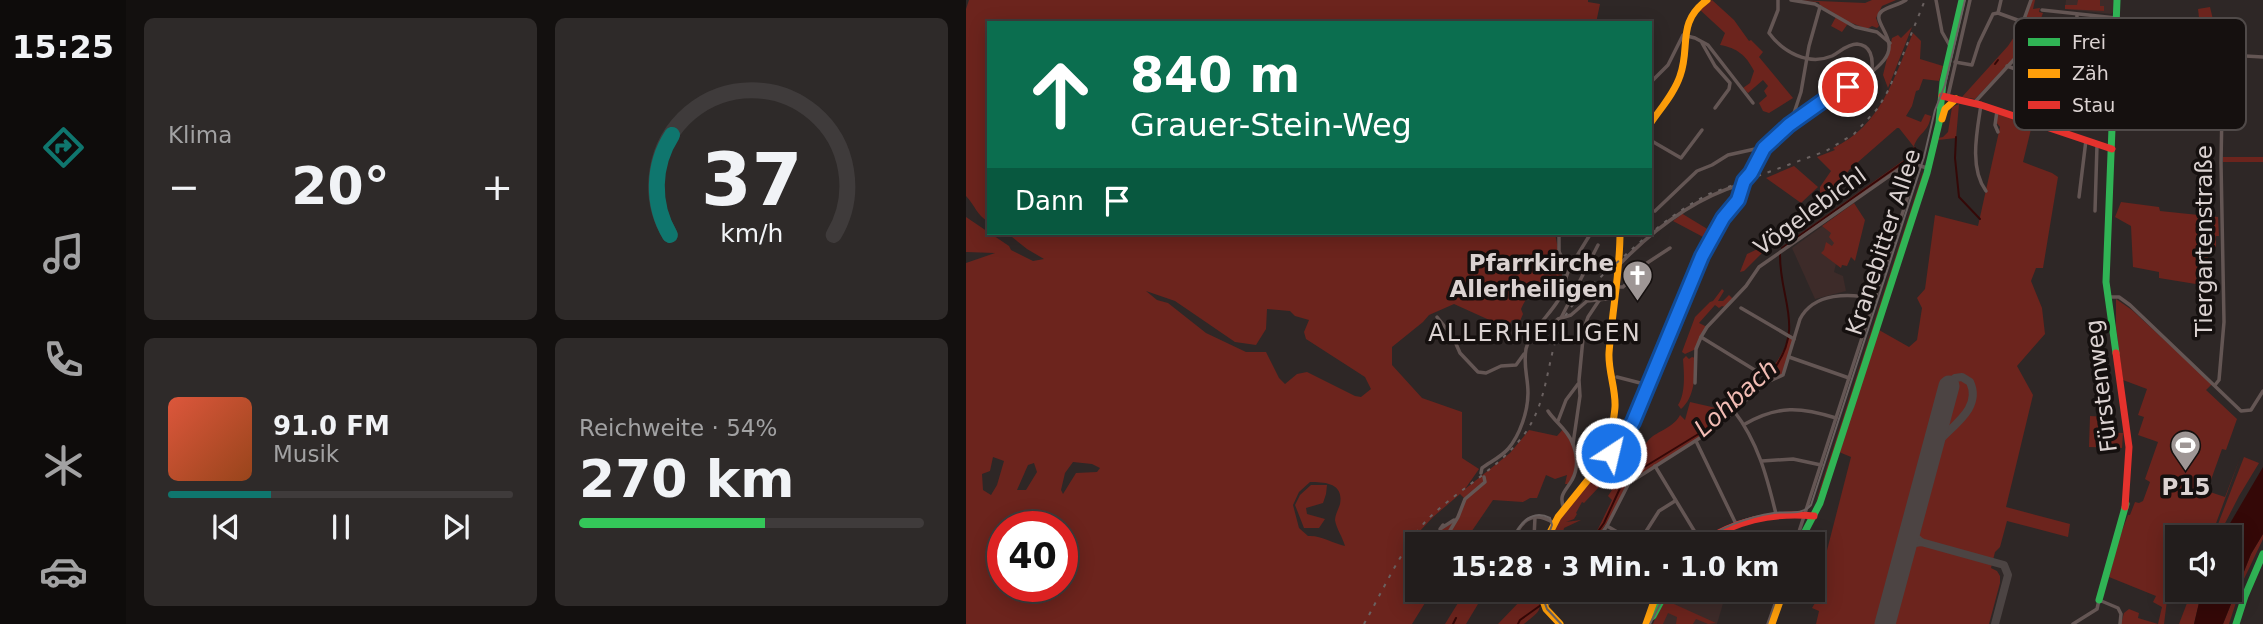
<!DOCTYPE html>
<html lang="de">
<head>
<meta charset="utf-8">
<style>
  :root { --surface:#221d1c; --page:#2e2a29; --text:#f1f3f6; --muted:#a2a2a3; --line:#3f3b3b; --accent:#0f766e }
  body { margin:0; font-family:"DejaVu Sans",sans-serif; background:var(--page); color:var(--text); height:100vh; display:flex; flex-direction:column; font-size:26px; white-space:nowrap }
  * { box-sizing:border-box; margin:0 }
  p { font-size:23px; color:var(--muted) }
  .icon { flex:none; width:38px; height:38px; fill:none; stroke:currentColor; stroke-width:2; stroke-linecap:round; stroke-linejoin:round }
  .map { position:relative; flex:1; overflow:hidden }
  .side { display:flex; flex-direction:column; gap:18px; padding:18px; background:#13100f; width:840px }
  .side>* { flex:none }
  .banner { position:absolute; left:21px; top:21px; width:665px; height:214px; border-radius:0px; box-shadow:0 4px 18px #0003,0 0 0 2px var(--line); background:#0b6e4f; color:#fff; overflow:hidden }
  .buttons { position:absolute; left:1199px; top:525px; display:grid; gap:14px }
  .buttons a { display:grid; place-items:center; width:77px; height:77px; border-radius:0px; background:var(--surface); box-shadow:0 4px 18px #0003,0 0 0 2px var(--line); font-size:35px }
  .speed { position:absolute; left:21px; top:511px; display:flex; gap:14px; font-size:35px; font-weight:700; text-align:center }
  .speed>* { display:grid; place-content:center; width:91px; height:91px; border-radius:50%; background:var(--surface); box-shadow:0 4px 18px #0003,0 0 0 2px var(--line); line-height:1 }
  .speed .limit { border:10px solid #d22; background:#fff; color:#111 }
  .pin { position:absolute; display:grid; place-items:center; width:60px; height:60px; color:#fff; margin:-30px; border:4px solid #fff; border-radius:50%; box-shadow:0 2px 7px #0007 }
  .me { position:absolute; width:77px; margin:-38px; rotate:35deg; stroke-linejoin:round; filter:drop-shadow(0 0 5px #0008) }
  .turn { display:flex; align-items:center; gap:24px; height:147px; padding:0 28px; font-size:32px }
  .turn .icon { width:91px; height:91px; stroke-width:2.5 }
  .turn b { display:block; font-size:49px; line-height:60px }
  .then { display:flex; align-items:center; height:66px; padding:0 28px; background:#0003; gap:14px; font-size:26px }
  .big { font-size:52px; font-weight:700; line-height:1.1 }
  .side .tile { flex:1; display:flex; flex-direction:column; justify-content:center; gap:10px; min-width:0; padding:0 24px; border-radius:10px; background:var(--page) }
  .side .dial { align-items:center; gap:0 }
  .dial svg { height:182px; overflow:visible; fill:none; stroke:var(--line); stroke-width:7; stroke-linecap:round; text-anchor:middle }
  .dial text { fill:var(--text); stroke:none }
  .song { display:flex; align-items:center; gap:21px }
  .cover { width:84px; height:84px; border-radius:10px; background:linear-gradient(135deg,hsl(10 70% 55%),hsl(20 70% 35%)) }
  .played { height:7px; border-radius:4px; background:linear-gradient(90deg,var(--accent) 30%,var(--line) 30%) }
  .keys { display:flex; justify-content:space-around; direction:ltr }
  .heat { display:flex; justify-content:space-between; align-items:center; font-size:38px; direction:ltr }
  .charge { height:10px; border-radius:5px; background:linear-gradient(90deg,#34c759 54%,var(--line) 0) }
  .side .tiles { flex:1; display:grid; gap:18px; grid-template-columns:repeat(2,1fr) }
  .trip { position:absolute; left:439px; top:532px; width:420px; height:70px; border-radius:0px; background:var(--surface); box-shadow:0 4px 18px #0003,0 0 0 2px var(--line); font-weight:700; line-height:70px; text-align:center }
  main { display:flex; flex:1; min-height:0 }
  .tabs { display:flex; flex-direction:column; width:126px; justify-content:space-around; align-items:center; background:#0e0c0b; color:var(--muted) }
  .tabs .icon { width:49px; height:49px }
  .tabs .selected { color:var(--accent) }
  .tabs b { font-size:32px; color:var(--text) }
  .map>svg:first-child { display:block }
  .built { fill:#3d2b29 }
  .green { fill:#6c241d; fill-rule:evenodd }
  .water { fill:#340807 }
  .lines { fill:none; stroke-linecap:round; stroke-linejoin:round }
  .stream { stroke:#340807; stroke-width:2 }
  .taxiway { stroke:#4c4443; stroke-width:8 }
  .runway { stroke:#4c4443; stroke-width:21 }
  .street { stroke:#645654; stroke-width:3.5 }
  .fast { stroke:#30b455; stroke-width:7 }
  .slow { stroke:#ff9f0a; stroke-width:7 }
  .jam { stroke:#e5322d; stroke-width:7 }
  .tram { stroke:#6a6160; stroke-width:2 }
  .rail { stroke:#6a6160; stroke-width:2; stroke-dasharray:3.5 7; stroke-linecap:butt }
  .route-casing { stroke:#114b97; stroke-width:18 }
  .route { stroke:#1a73e8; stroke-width:12 }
  .labels { text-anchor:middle; stroke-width:7; stroke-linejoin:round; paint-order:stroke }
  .street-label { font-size:23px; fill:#dbd2d1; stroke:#15100f }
  .poi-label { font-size:23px; font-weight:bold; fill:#dbd2d1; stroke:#15100f; text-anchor:end }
  .neighbourhood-label { font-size:24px; letter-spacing:2px; fill:#dbd2d1; stroke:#15100f }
  .water-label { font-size:24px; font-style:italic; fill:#f1bcb4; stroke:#15100f }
  .key { fill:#15100f; stroke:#504a49; stroke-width:2 }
  .key-label { font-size:19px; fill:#dbd2d1 }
</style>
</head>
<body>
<main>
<nav class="tabs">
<b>15:25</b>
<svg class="icon selected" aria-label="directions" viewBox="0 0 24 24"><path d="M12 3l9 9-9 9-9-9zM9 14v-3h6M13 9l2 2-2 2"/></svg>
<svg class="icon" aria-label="music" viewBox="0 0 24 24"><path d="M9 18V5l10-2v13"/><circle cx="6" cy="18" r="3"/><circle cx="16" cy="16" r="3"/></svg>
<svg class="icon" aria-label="phone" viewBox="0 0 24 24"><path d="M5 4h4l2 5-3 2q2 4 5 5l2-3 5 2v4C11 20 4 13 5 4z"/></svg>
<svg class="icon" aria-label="climate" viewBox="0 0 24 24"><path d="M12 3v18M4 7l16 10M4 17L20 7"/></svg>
<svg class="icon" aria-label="car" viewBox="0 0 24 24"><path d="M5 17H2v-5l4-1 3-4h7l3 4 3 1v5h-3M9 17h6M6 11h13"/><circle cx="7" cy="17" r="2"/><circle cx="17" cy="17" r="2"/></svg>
</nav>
<section class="side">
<div class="tiles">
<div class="tile"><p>Klima</p>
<div class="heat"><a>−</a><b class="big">20°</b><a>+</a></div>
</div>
<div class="tile dial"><svg viewBox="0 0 100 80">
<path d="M14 69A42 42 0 1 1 86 69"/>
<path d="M14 69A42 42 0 0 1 15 25" stroke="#0f766e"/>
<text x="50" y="56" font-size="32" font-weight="700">37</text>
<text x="50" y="72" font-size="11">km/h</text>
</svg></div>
<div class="tile">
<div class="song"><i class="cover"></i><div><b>91.0 FM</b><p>Musik</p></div></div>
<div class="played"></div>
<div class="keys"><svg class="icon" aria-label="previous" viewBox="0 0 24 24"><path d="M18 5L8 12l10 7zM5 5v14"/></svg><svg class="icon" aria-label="pause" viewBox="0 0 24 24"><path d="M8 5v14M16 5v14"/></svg><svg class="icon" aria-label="next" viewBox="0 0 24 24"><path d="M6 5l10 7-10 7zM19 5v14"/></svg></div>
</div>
<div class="tile"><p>Reichweite · 54%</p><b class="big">270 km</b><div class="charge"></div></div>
</div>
</section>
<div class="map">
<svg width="1297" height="624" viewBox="0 0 1297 624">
  <rect width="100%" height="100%" fill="#2e2726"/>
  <!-- built -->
  <g class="built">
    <path d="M 1100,0 L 1148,0 L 1147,12 L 1145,14 L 1099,9 Z"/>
    <path d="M 865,220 L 879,253 L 870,264 L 868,272 L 877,276 L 880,291 L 849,299 L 826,248 Z"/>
    <path d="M 703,590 L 761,590 L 751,624 L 687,624 Z"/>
  </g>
  <!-- green -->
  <g class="green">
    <path d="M 3,0 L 622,0 L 622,2 L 634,4 L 630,23 L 23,23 L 23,222 C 10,215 9,205 0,196 L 0,9 Z"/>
    <path d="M 746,0 L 768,20 L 783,41 L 785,40 L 797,52 L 793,57 L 827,98 L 803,113 L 797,111 L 793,103 L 801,96 L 798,91 L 802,86 L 797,80 L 782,93 L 777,88 L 784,83 L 788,71 C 780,55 771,48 754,45 L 759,33 L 733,9 Z"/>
    <path d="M 829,0 L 899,3 L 906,0 L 930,0 L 916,6 L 910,18 L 913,26 L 911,28 L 906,26 L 901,29 L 883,22 L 876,32 L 865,26 L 871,15 L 854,5 L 853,2 Z"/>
    <path d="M 1065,0 L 1069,0 L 1067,9 L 1074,8 L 1073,12 L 1077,13 L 1071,29 L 1058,21 Z"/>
    <path d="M 1112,0 L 1134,0 L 1134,6 L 1138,6 L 1138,11 L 1099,9 L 1099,5 L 1111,5 Z"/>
    <path d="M 1244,7 L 1254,49 L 1237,51 L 1232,9 Z"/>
    <path d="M 1056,25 L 1062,26 L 1066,33 L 1060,45 L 1009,99 L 996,97 L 1042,46 Z"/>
    <path d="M 946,27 L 922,88 L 917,75 L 926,38 L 932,35 L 935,38 Z"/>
    <path d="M 947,33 L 955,41 L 954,59 L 977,66 L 973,81 L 957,79 L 953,90 L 950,91 L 946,106 L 940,116 L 955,122 L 959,114 L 965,116 C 962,133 953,132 948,146 L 950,149 L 937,164 L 813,253 L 820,244 L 938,160 L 948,147 L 933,128 L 931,128 L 884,169 L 866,191 L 858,197 L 854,194 L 854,187 L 865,171 L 851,157 L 869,150 L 867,148 C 915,126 928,77 947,33 Z"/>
    <path d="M 993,104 L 990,138 L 972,140 L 972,138 L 977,137 L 982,132 L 986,107 Z"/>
    <path d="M 1032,113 L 1066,125 L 1057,162 L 1086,173 L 1092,177 L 1077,268 L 1070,268 L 1065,281 L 1076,308 L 1079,334 L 1051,366 L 1067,395 L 1040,507 L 1104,524 L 1102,537 L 1041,521 L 1034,547 L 1029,552 L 1025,568 L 1031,571 L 1034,576 L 1034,583 L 1023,624 L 850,624 L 853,611 L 846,608 L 849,603 L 853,603 L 856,596 L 850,593 L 885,457 L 873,452 L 913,330 L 943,347 L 951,340 L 956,308 L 951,298 L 959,289 L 969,215 L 1012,226 L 1034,127 L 1030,122 Z"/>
    <rect x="1257" y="157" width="40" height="5"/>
    <path d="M 828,166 L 852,187 L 835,203 L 800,178 Z"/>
    <path d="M 957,172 L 958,176 L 861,474 L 849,504 Z"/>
    <path d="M 1155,202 L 1193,207 L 1194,211 L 1252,217 L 1253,236 L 1250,236 L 1250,247 L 1242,246 L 1242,264 L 1240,264 L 1238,277 L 1243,281 L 1242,286 L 1193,278 L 1193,272 L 1167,267 L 1165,226 L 1149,217 Z"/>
    <path d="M 888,203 L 899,220 L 889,261 L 885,257 L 881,266 L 876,265 L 875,268 L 855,253 L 858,250 L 860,242 L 866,246 L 868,243 L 863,237 L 865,233 L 856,226 Z"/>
    <path d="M 715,213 L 748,233 L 747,234 L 743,232 L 739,238 L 707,221 L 715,215 Z"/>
    <path d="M 0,217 L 43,246 L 45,250 L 67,261 L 78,259 L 61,249 L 41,233 L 589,233 L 597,276 L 592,296 C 571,288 565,287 555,309 L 557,314 L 554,321 L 546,320 L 541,328 L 488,304 L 463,315 L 457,322 L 426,347 L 426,365 L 456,398 L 496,412 L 496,458 L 513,469 L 499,489 L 544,453 L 563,430 L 591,436 L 598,428 C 610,453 614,457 604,484 L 599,484 L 601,475 L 589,479 L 580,475 L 571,498 L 564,498 L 557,502 L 527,500 L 497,544 L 452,544 L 452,590 L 467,590 L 446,624 L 0,624 L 0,263 L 29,253 L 0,252 ZM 180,291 L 209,301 L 269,342 L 290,345 L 300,329 L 301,309 L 324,311 L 329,316 L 343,320 L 338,332 L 340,339 L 399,377 L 405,389 L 395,397 L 389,396 L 341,372 L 331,374 L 319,384 L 313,378 L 300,352 L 280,352 L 240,333 L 202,303 L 191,300 ZM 27,457 L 38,461 L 31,485 L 25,495 L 17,490 L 16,474 L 24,471 ZM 107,462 L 126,464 L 134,468 L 131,472 L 110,473 L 97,494 L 95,490 L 99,473 ZM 68,463 L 71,472 L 60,490 L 51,490 L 62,465 ZM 344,482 C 359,482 378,483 374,504 C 373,508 369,515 369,520 C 370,528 377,538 379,546 C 366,543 355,535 342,536 L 333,528 L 327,505 L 333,492 ZM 494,494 L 499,499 C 497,504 496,511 493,515 C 485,527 466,537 453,532 L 467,517 ZM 37,527 L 96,527 L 96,586 L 37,586 Z"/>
    <path d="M 814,231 L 815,239 L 808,241 L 778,271 L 774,272 L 781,254 L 796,247 Z"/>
    <path d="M 756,289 L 758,291 L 752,301 L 757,301 L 763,295 L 767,299 L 759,307 L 756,306 L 753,308 L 749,305 L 733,323 L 741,327 L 730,349 L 719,354 L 716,352 L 729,317 L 744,302 L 747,301 Z"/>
    <path d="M 1150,299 L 1166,310 L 1246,384 L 1240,390 L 1271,419 L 1260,450 L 1256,449 L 1241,491 L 1259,497 L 1274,458 L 1245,537 L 1211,537 L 1211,578 L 1206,594 L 1201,600 L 1198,624 L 1155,624 L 1158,613 L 1163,609 L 1173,613 L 1172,618 L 1192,624 L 1196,607 L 1187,602 L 1190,596 L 1143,577 L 1153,539 L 1162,515 L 1164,515 L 1169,502 L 1173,503 L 1177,501 L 1184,482 L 1179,479 L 1192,442 L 1172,435 L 1178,417 L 1172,415 L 1181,389 L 1157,380 L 1150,327 Z"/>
    <path d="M 825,335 L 828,339 L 817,375 L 805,380 L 748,429 L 665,481 L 645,517 L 626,544 L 621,544 L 632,529 L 646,500 L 642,496 L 646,490 L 639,483 L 633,487 L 618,503 L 616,502 L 610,513 L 611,514 L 608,519 L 600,522 L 615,520 L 598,528 L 597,533 L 590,538 L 590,543 L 581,544 L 593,521 L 627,476 L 632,479 L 641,467 L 654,464 L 656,466 L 663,462 L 665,463 L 673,455 L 673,451 C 676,449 678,445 681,442 C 689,431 707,429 714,415 L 719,420 L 724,402 L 759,410 C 782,389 816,369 822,336 Z"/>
    <path d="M 720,356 L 723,359 L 726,357 L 729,358 C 729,376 729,397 715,409 L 712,405 C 720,393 718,373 717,359 Z"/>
    <path d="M 1124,416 L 1141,417 L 1140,432 L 1157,433 L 1156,448 L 1123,447 Z"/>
    <path d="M 1278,457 L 1293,463 L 1273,496 L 1252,537 L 1247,537 Z"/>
    <path d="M 345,485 L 361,485 L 360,494 L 357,503 L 340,508 L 341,514 L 359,519 L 353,528 L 338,528 L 329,505 L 334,495 Z"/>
    <path d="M 1297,534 L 1297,539 L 1277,581 L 1263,624 L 1257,624 L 1285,554 Z"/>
    <path d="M 500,590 L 515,599 L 500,624 L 479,624 Z"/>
    <path d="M 562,590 L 570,590 C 576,612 576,609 558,624 L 532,624 L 556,599 Z"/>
    <path d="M 1226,590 L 1236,590 L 1228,624 L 1213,624 Z"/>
    <path d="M 696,603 L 708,604 L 750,623 L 742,624 L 730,619 L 727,624 L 710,624 L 711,617 L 702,613 L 697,624 L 687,624 Z"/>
  </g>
  <!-- water -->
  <path class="water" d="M 1297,467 L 1297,534 L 1285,554 L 1257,624 L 1228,624 L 1236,590 L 1264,590 L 1264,537 L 1256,537 Z"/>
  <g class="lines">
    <!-- stream -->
    <g class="stream">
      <path d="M 1029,64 L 1032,60"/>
      <path d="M 990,137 L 989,158 L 993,197 L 1014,219"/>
      <path d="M 816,248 L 939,161 L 949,148"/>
      <path d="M 623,544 L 638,523 L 656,484 L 662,477 L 739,430 L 808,369 C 839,326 813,299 814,253"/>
      <path d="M 579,602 L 590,590"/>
      <path d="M 487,624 L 490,618"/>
      <path d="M 552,624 L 554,620 L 575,605"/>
    </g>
    <!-- taxiway -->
    <g class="taxiway">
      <path d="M 965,451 C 977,430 1018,412 1004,382 L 996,377 L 989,378 L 983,386"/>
      <path d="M 946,526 L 946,534 L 955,542"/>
      <path d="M 938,553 L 944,544 L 955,542 L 1038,565 L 1042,575 L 1029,624"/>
    </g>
    <!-- runway -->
    <path class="runway" d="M 919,624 L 983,386"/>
    <!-- street -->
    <g class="street">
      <path d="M 812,0 L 812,10 L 803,33 C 817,52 842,66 866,56 C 874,52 881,44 891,44 C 905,45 907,58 906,69"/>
      <path d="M 825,0 L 849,4 L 889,27 L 911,32 L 924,43"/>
      <path d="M 970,0 L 976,32 L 984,46"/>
      <path d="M 1076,10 L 1150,18"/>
      <path d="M 1032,13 L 1057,22 L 1065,0"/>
      <path d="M 1057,22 L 1076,33 L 1088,46 L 1094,49 L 1154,54 L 1244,54 L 1297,57"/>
      <path d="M 736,43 L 749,66 L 764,83 L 763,89 L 749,108"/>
      <path d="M 1110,49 L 1111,15"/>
      <path d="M 989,62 L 1006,65 L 1013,43 L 1027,14 L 1032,13 L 1035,0"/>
      <path d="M 1041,66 L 1088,83 L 1115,83 L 1134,88 L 1147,89"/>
      <path d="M 684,83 L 702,65 L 717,35 L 729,38 L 742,45 L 787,103"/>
      <path d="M 982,96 L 1004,0"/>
      <path d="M 1008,103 L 1054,53 L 1068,29"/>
      <path d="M 1015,105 C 1011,131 1003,168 1020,191"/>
      <path d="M 1031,111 L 1029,125 L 1032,132"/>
      <path d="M 825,124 C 837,117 848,106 860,99 C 879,86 903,79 918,60 C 935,39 903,21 916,11 C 923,6 933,5 940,0"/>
      <path d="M 1086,128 L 1115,50"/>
      <path d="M 684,140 L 715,158 L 736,130"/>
      <path d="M 1113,197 L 1120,140"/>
      <path d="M 689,211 L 731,171 L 746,165 L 762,155 L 798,147"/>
      <path d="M 1129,211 L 1131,145"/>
      <path d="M 593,233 L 593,252"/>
      <path d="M 593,252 L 600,264 L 606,264 L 625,233"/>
      <path d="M 595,259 L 598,276"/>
      <path d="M 655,263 C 689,228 729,198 776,184"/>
      <path d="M 651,287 L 657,287 L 681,263 L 704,248"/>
      <path d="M 1143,297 L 1153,297 L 1164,305 L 1275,411 L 1285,410 L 1297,391"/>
      <path d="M 775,308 L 828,339"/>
      <path d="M 471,317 L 487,337 L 494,353 L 512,372 L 520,373 L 535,366 L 550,365 L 558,354"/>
      <path d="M 595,318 L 632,245"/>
      <path d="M 571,332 L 577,332 L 592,319 L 605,315 L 621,301 L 650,298"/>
      <path d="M 735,337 L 805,380"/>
      <path d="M 823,357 L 883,378"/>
      <path d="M 651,377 L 682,385"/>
      <path d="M 729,383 L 730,349 L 735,337 L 741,327 L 780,286 L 793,267 L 939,165 L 945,163 L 961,168"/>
      <path d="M 1249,385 L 1253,380 L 1258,322 L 1255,163 L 1257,54"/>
      <path d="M 582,411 C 589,422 601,429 606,442 C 611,453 613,468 606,480 C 600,491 592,494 598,509"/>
      <path d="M 768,411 C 792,442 801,477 810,514"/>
      <path d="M 592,421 L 600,400 L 612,384"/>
      <path d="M 779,424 C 812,405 835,407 870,418"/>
      <path d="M 730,441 L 770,524"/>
      <path d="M 607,444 L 614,396 L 613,380 L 618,328 L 622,317 L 634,299"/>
      <path d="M 646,445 L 656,440 L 670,415 L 736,256 L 757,218 L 772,200 L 778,181 L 786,173 L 798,148 L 825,122 L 835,92 L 843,46 L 854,7"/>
      <path d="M 796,461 L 827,459 L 855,465"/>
      <path d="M 689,466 L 735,542"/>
      <path d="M 515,473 L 516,468 C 524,462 535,457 542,449 C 554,435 562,411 562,393 C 562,377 557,366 560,349 C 565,330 583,316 593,299 C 600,287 597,278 606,264"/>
      <path d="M 477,525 L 474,529 L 488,520"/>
      <path d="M 641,526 L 672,544"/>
      <path d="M 476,544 L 492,517 L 499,499 L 519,482 L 518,477"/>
      <path d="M 545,544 C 554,523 564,508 588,523"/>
      <path d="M 564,544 L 568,538 L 569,517"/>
      <path d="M 628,544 L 641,526 L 663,483 L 748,429 L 799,383 L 817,375 L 834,319 C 848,292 884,293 909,299"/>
      <path d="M 672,544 L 693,511 L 709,501"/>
      <path d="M 829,544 L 945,187 L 945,180 L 936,167"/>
      <path d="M 579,607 L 595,590"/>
      <path d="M 802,624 L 814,590"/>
      <path d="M 1107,624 L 1131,609 L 1133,600 L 1152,608 L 1155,614 L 1154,624"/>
    </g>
    <!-- fast -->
    <g class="fast">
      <path d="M 1150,353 L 1140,282 L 1151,0"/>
      <path d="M 833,543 L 854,503 L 961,173 L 973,123 L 977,82 L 996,0"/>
      <path d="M 1133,600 L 1160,504"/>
      <path d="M 683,618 L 687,616 L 701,590"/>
      <path d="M 1270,624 L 1279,596 L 1297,554"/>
    </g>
    <!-- slow -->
    <g class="slow">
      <path d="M 976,119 L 979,109 L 990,99"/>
      <path d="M 684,124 C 694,109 708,94 714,76 C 725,46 710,23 741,0"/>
      <path d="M 578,544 L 592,517 L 646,450 C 643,435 648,422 649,407 C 650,389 642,371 643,353 C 646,312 654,273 654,233"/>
      <path d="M 573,590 L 580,609 L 594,624"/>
      <path d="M 680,624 L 692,590"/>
      <path d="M 806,624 L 818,590"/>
    </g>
    <!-- jam -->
    <g class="jam">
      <path d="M 976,96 L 1015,105 L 1146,149"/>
      <path d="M 1150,353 L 1163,447 L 1159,507"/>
      <path d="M 733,544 C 769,521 805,512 848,516"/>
    </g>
    <!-- tram -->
    <g class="tram">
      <path d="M 544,544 C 551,529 563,507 584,518 L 586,525 L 579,544"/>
      <path d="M 731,544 C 754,528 781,517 808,513 C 821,511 836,516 845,505 L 958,157 L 969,110 L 979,85 L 999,0"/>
      <path d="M 574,590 L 581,609 L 595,624"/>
      <path d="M 684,624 L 701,590"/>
    </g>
    <!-- rail -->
    <path class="rail" d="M 398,624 C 415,594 438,544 461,520 C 491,490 531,470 557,436 C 582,403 580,364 594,327 C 604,301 626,285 646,267 C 677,239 706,213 743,194 L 860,151 L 888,134 L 912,108 L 923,89 L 959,0"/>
  </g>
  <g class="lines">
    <defs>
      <path id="route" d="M 645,453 L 646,446 L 656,440 L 667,422 L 736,256 L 757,218 L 772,200 L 778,181 L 785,173 L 798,148 L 823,125 L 861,98 L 882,87"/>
    </defs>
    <!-- route casing -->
    <use href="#route" class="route-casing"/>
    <!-- route -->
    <use href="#route" class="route"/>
  </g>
  <!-- icons -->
  <defs>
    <symbol id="church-pin" viewBox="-11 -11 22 30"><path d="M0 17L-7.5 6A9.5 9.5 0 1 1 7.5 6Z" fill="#9e9695" stroke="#15100f"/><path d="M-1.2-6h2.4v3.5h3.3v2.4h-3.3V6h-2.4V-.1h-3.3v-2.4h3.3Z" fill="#fff"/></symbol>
    <symbol id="stadium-pin" viewBox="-11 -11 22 30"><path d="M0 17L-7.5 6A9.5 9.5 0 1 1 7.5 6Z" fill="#9e9695" stroke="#15100f"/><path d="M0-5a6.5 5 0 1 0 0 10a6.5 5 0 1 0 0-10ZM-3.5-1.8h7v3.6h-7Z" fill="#fff"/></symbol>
  </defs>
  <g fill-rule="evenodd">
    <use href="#church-pin" x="654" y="258" width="35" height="47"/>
    <use href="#stadium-pin" x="1202" y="428" width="35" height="47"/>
  </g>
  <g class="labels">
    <!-- street labels -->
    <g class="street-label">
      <text transform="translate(844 211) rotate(-36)" y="8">Vögelebichl</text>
      <text transform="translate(1238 241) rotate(-90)" y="8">Tiergartenstraße</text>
      <text transform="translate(917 242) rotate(-72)" y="8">Kranebitter Allee</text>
      <text transform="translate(1135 386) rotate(-97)" y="8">Fürstenweg</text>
    </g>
    <!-- poi labels -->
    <g class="poi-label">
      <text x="648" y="271">Pfarrkirche<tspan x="648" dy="26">Allerheiligen</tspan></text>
      <text x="1220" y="495" text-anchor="middle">P15</text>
    </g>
    <!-- neighbourhood labels -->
    <g class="neighbourhood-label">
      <text x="569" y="341">ALLERHEILIGEN</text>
    </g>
    <!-- water labels -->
    <g class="water-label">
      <text transform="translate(770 398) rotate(-42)" y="8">Lohbach</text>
    </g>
  </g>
  <!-- legend -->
  <rect x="1048" y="18" width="232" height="112" rx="10" class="key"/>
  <rect x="1062" y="38" width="32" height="8" fill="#30b455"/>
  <rect x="1062" y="69" width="32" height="9" fill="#ff9f0a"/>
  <rect x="1062" y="101" width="32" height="8" fill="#e5322d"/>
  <g class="key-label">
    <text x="1106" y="49">Frei</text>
    <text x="1106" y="80">Zäh</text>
    <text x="1106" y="112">Stau</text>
  </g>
</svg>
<div class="buttons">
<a><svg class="icon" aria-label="sound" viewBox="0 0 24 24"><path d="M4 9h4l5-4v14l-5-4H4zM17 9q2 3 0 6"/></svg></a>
</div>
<div class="speed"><div class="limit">40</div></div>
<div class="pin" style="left:882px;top:87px;background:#d93025"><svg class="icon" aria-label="arrive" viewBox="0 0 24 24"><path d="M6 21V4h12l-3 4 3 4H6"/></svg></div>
<svg class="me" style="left:645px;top:453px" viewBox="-20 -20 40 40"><circle r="17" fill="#1a73e8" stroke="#fff" stroke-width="3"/><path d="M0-11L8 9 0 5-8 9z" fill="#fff"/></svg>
<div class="trip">15:28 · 3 Min. · 1.0 km</div>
<div class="banner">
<div class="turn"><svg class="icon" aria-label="ahead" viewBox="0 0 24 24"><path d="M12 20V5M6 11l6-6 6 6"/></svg><div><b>840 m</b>Grauer-Stein-Weg</div></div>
<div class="then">Dann<svg class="icon" aria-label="arrive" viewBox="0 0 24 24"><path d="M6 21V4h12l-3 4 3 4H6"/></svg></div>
</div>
</div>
</main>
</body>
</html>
